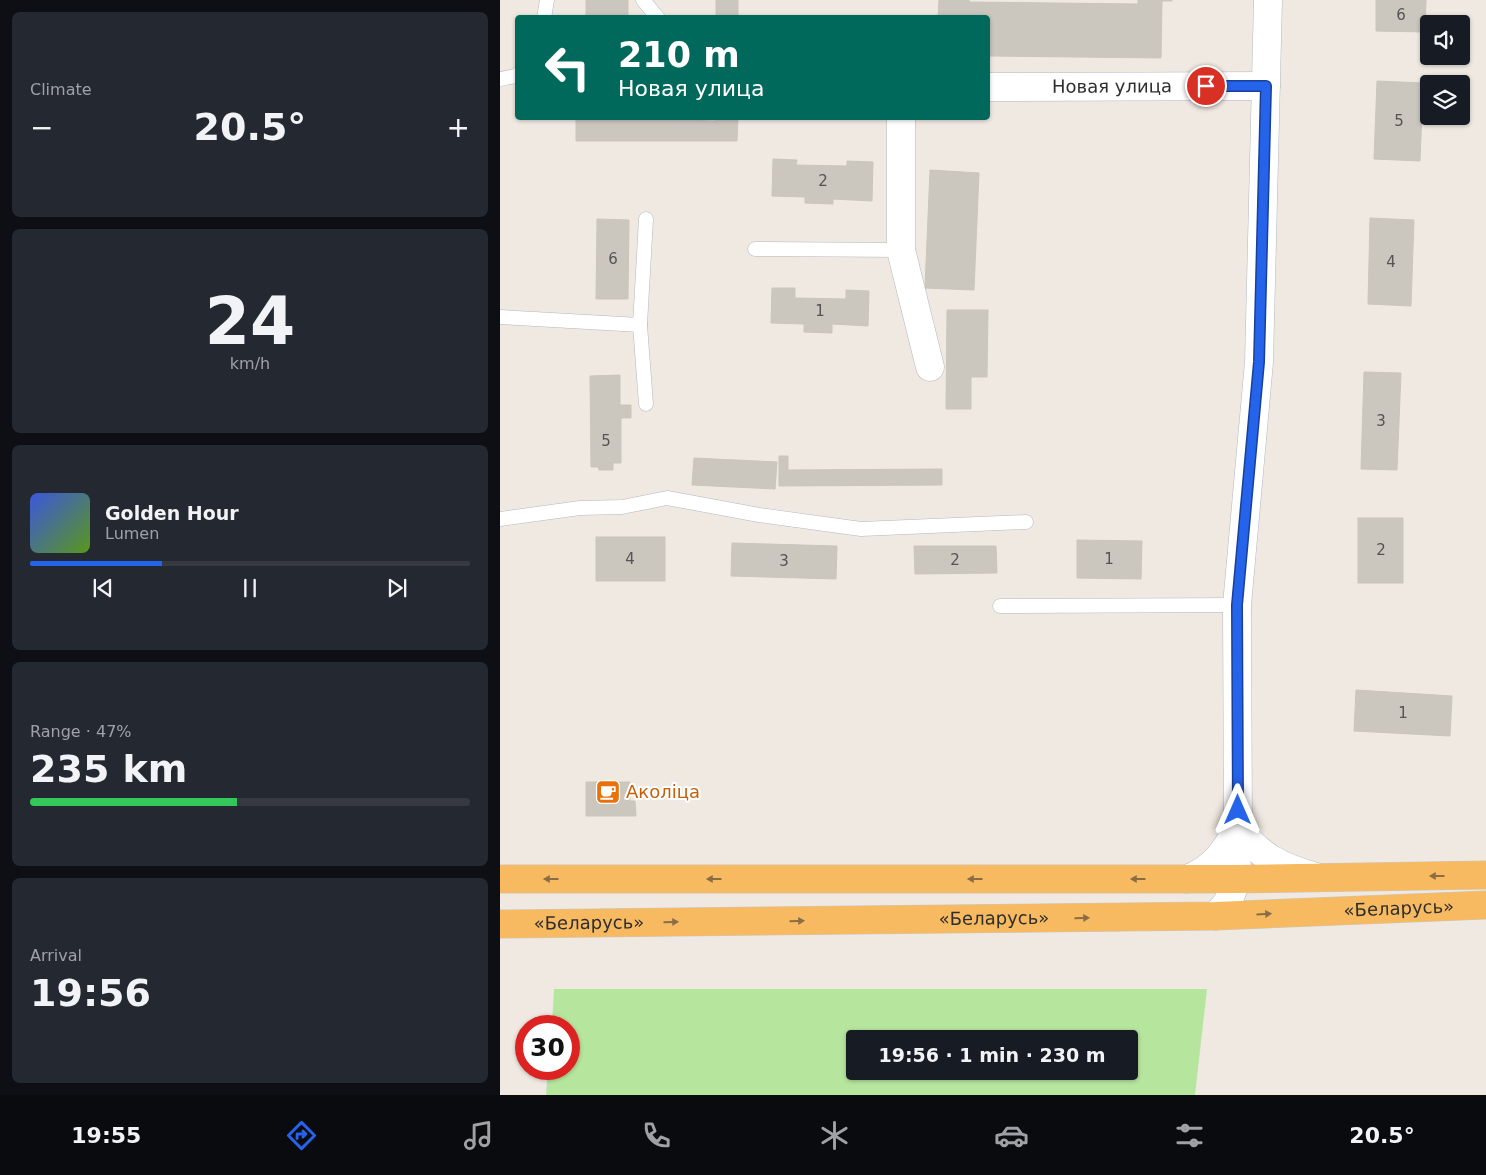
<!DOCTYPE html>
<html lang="en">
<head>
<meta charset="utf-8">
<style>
  :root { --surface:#171b24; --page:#242831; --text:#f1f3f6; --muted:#9ea1a6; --line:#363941; --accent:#2563eb }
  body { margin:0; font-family:"DejaVu Sans",sans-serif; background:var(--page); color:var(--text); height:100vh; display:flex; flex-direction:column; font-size:19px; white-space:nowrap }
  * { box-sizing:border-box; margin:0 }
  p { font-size:16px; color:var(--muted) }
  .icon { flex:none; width:28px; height:28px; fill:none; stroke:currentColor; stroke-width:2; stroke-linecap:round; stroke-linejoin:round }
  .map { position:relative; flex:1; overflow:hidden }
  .side { display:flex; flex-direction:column; gap:12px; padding:12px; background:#0d0f14; width:500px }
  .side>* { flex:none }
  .hud { position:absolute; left:15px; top:15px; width:475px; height:105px; border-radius:5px; box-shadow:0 1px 4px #0004; background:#00695c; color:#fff; overflow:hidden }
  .buttons { position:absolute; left:920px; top:15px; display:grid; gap:10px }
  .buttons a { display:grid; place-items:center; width:50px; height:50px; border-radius:5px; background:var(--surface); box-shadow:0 1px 4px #0004; font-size:25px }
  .speed { position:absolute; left:15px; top:1015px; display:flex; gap:10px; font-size:25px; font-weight:700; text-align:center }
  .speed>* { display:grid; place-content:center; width:65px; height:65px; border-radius:50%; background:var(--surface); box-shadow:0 1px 4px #0004; line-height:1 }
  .speed .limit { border:8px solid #d22; background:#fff; color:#111 }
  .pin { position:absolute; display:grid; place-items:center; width:42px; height:42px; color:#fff; margin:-21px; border:2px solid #fff; border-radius:50%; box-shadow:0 1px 5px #0007 }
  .me { position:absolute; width:55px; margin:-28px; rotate:0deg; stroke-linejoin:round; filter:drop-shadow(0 0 4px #0008) }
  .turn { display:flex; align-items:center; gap:18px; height:105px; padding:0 20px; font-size:22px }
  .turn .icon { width:65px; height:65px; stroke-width:2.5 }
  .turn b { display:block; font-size:35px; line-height:42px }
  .big { font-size:38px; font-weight:700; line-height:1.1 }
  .side .widget { flex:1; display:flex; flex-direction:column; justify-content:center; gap:8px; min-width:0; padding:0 18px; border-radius:8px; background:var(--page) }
  .side .dial { align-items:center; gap:0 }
  .dial b { font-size:65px; line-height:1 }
  .song { display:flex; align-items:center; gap:15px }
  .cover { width:60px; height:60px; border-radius:8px; background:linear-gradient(135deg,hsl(230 70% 55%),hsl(90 70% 35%)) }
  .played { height:5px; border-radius:2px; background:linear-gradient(90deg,var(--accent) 30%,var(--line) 30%) }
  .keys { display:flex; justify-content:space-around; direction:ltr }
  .heat { display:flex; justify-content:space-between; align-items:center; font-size:28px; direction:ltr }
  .charge { height:8px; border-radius:4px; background:linear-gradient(90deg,#34c759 47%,var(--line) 0) }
  .trip { position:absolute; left:346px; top:1030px; width:292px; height:50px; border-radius:5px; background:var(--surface); box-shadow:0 1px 4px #0004; font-weight:700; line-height:50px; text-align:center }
  .menu { display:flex; height:80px; justify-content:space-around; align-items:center; background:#090b0e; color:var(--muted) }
  .menu .icon { width:35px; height:35px }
  .menu .selected { color:var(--accent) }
  .menu b { font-size:22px; color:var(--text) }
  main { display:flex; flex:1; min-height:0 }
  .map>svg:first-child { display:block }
  .green { fill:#b6e59e; fill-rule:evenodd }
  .building { fill:#cbc7bf; stroke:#cbc5ba }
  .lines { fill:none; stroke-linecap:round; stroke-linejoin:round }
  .service-casing { stroke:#b4b7c1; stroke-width:15 }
  .minor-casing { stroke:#b4b7c1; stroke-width:29 }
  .trunk-casing { stroke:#c9c9c9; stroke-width:29 }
  .service { stroke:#fff; stroke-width:14 }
  .minor { stroke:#fff; stroke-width:28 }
  .trunk { stroke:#f8ba60; stroke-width:28 }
  .oneway { fill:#896d44 }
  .route-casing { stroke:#184099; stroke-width:12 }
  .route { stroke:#2563eb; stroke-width:9 }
  .labels { text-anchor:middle; stroke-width:4; stroke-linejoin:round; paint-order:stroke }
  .number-label { font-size:15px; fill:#555452 }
  .street-label { font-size:18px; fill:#2e2e2e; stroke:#fff }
  .food-label { font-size:18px; fill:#c56008; stroke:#fff; text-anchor:start }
</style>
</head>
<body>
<main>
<section class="side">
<div class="widget"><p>Climate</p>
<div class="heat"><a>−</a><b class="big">20.5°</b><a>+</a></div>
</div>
<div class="widget dial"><b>24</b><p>km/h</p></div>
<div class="widget">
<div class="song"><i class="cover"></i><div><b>Golden Hour</b><p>Lumen</p></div></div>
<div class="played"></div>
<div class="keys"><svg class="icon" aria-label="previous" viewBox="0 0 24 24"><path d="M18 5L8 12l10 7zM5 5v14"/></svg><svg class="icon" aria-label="pause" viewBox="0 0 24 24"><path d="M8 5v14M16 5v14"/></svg><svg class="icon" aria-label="next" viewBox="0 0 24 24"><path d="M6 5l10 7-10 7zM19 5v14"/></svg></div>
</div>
<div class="widget"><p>Range · 47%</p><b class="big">235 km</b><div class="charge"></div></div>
<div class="widget"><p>Arrival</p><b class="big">19:56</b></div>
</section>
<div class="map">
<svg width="986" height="1095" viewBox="0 0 986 1095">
  <rect width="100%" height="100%" fill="#efe9e1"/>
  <!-- green -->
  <path class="green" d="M 54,989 L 707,989 L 695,1095 L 46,1095 L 48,1069 L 69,1069 L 69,1026 L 52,1026 ZM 355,1039 L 630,1039 L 630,1071 L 355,1071 Z"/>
  <!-- building -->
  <g class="building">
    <rect x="86" y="0" width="42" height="18"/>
    <rect x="216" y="0" width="22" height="18"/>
    <path d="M 439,0 L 469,0 L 469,2 L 638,4 L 638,0 L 672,0 L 672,1 L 662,1 L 661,58 L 488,56 L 488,18 L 438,18 Z"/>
    <path d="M 876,0 L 926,0 L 925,32 L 876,31 Z"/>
    <path d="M 877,81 L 923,83 L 920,161 L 874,159 Z"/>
    <path d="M 76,118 L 180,118 L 180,120 L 215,121 L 215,118 L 238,118 L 237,141 L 76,141 Z"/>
    <path d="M 273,159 L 297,160 L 296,165 L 347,166 L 347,161 L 373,162 L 372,201 L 333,199 L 333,204 L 305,203 L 305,197 L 272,196 Z"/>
    <path d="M 430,170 L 479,173 L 474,290 L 425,288 Z"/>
    <path d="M 870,218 L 914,220 L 911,306 L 868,304 Z"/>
    <path d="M 97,219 L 129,220 L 128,299 L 96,299 Z"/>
    <path d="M 272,288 L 295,288 L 295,298 L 346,299 L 346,290 L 369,291 L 368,326 L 332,324 L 332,333 L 304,332 L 304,324 L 271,323 Z"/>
    <path d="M 447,310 L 488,310 L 487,377 L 471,377 L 471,409 L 446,409 Z"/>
    <path d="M 864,372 L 901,373 L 897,470 L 861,469 Z"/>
    <path d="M 120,375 L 120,405 L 131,405 L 131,418 L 121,418 L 121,463 L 113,463 L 113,470 L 99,470 L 98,467 L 91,467 L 90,376 Z"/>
    <path d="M 279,456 L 288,456 L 288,470 L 442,469 L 442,485 L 279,486 Z"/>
    <path d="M 194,458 L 277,462 L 275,489 L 192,485 Z"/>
    <rect x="858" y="518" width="45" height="65"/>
    <rect x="96" y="537" width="69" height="44"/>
    <path d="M 577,540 L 642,541 L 641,579 L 577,578 Z"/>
    <path d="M 232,543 L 337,546 L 336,579 L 231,576 Z"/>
    <path d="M 414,546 L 496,546 L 497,573 L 415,574 Z"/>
    <path d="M 856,690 L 952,696 L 950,736 L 854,731 Z"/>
    <path d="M 86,782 L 130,782 L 130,801 L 135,801 L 136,816 L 86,816 Z"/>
  </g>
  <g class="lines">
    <defs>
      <g id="service">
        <path d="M 143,0 L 158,18"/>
        <path d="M 44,18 L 47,0"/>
        <path d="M 0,79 L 16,76 L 18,74"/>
        <path d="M 255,249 L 401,250"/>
        <path d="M 0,317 L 140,325 L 146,219"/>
        <path d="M 140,325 L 146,404"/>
        <path d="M 0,519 L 80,508 L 122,507 L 167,498 L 259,515 L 361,529 L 526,522"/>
        <path d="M 500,606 L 737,605"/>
      </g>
      <g id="minor">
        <path id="s1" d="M 488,87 L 766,86"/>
        <path d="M 401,118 L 401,250 L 430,367"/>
        <path d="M 738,828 C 760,857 781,867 816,877"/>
        <path d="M 687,879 C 713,869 725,852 738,828"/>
        <path d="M 716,916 L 727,903 L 732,892 L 736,879 L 738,828 L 737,605 L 759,362 L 768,0"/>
      </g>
      <g id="trunk">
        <path d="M 0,879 L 736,879 L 986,875"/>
        <path id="s2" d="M 0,924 L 716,916 L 986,905"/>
      </g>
    </defs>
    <!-- service casing -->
    <use href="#service" class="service-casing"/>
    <!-- minor casing -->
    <use href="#minor" class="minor-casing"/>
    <!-- trunk casing -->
    <use href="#trunk" class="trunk-casing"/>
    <!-- service -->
    <use href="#service" class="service"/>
    <!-- minor -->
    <use href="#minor" class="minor"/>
    <!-- trunk -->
    <use href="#trunk" class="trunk"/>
  </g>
  <!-- one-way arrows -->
  <defs><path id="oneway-solid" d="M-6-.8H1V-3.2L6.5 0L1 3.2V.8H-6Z" transform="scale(1.25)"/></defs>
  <g class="oneway">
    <use href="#oneway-solid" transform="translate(937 876) rotate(180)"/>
    <use href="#oneway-solid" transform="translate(51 879) rotate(-180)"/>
    <use href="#oneway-solid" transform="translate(214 879) rotate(-180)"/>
    <use href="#oneway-solid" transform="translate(475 879) rotate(180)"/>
    <use href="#oneway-solid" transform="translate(638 879) rotate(180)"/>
    <use href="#oneway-solid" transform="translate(764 914) rotate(-3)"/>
    <use href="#oneway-solid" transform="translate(582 918) rotate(-1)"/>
    <use href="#oneway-solid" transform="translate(297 921) rotate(-1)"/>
    <use href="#oneway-solid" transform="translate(171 922) rotate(-1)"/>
  </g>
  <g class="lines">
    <defs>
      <path id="route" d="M 706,86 L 766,86 L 759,362 L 737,605 L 738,810"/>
    </defs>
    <!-- route casing -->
    <use href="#route" class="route-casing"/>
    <!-- route -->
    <use href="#route" class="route"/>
  </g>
  <!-- icons -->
  <defs>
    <symbol id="cafe-square" viewBox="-11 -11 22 22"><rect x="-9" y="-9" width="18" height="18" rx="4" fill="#e8710a" stroke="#fff"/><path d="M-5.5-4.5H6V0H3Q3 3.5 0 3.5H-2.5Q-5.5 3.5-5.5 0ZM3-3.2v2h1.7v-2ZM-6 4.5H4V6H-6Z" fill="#fff"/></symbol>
  </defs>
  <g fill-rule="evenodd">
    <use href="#cafe-square" x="94" y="778" width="28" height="28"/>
  </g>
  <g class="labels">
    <!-- number labels -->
    <g class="number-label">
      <text x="901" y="20">6</text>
      <text x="899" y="126">5</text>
      <text x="323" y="186">2</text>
      <text x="113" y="264">6</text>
      <text x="891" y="267">4</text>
      <text x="320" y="316">1</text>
      <text x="881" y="426">3</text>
      <text x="106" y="446">5</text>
      <text x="881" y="555">2</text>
      <text x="130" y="564">4</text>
      <text x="609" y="564">1</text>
      <text x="455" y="565">2</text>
      <text x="284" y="566">3</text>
      <text x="903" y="718">1</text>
    </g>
    <!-- street labels -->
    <g class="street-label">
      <text dy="6" stroke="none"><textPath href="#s1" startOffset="124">Новая улица</textPath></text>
      <text dy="6" stroke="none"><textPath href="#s2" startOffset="899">«Беларусь»</textPath></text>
      <text dy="6" stroke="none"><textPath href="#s2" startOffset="494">«Беларусь»</textPath></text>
      <text dy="6" stroke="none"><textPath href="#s2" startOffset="89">«Беларусь»</textPath></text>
    </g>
    <!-- food labels -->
    <g class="food-label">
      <text x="126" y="798">Аколiца</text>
    </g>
  </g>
</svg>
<div class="buttons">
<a><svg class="icon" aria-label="sound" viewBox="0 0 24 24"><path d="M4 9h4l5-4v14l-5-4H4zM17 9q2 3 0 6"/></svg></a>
<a><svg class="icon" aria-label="layers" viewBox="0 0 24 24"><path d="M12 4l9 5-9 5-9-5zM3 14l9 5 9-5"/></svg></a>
</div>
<div class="speed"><div class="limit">30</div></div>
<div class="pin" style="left:706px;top:86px;background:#d93025"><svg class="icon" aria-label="arrive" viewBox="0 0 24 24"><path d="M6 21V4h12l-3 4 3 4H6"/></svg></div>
<svg class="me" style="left:738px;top:810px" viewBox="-20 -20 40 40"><path d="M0-17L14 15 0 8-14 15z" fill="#2563eb" stroke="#fff" stroke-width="4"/></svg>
<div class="trip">19:56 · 1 min · 230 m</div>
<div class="hud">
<div class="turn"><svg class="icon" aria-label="left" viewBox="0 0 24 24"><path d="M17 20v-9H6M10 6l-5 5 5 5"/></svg><div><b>210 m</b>Новая улица</div></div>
</div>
</div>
</main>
<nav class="menu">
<b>19:55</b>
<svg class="icon selected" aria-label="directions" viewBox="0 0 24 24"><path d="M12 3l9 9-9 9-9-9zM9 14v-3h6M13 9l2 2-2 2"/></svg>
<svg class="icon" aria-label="music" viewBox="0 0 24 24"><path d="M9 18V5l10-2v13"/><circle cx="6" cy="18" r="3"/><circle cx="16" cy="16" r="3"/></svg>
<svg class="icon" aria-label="phone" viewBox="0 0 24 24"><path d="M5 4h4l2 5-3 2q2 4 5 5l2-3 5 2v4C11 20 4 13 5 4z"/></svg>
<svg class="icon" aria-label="climate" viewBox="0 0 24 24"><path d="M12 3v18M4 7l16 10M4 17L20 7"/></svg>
<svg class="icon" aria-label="car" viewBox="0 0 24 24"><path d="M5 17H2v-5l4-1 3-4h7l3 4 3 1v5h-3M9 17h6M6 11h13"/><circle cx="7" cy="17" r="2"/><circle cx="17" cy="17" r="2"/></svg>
<svg class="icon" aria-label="filters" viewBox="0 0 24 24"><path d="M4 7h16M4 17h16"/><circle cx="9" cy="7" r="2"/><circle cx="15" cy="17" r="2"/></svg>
<b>20.5°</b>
</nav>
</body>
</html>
